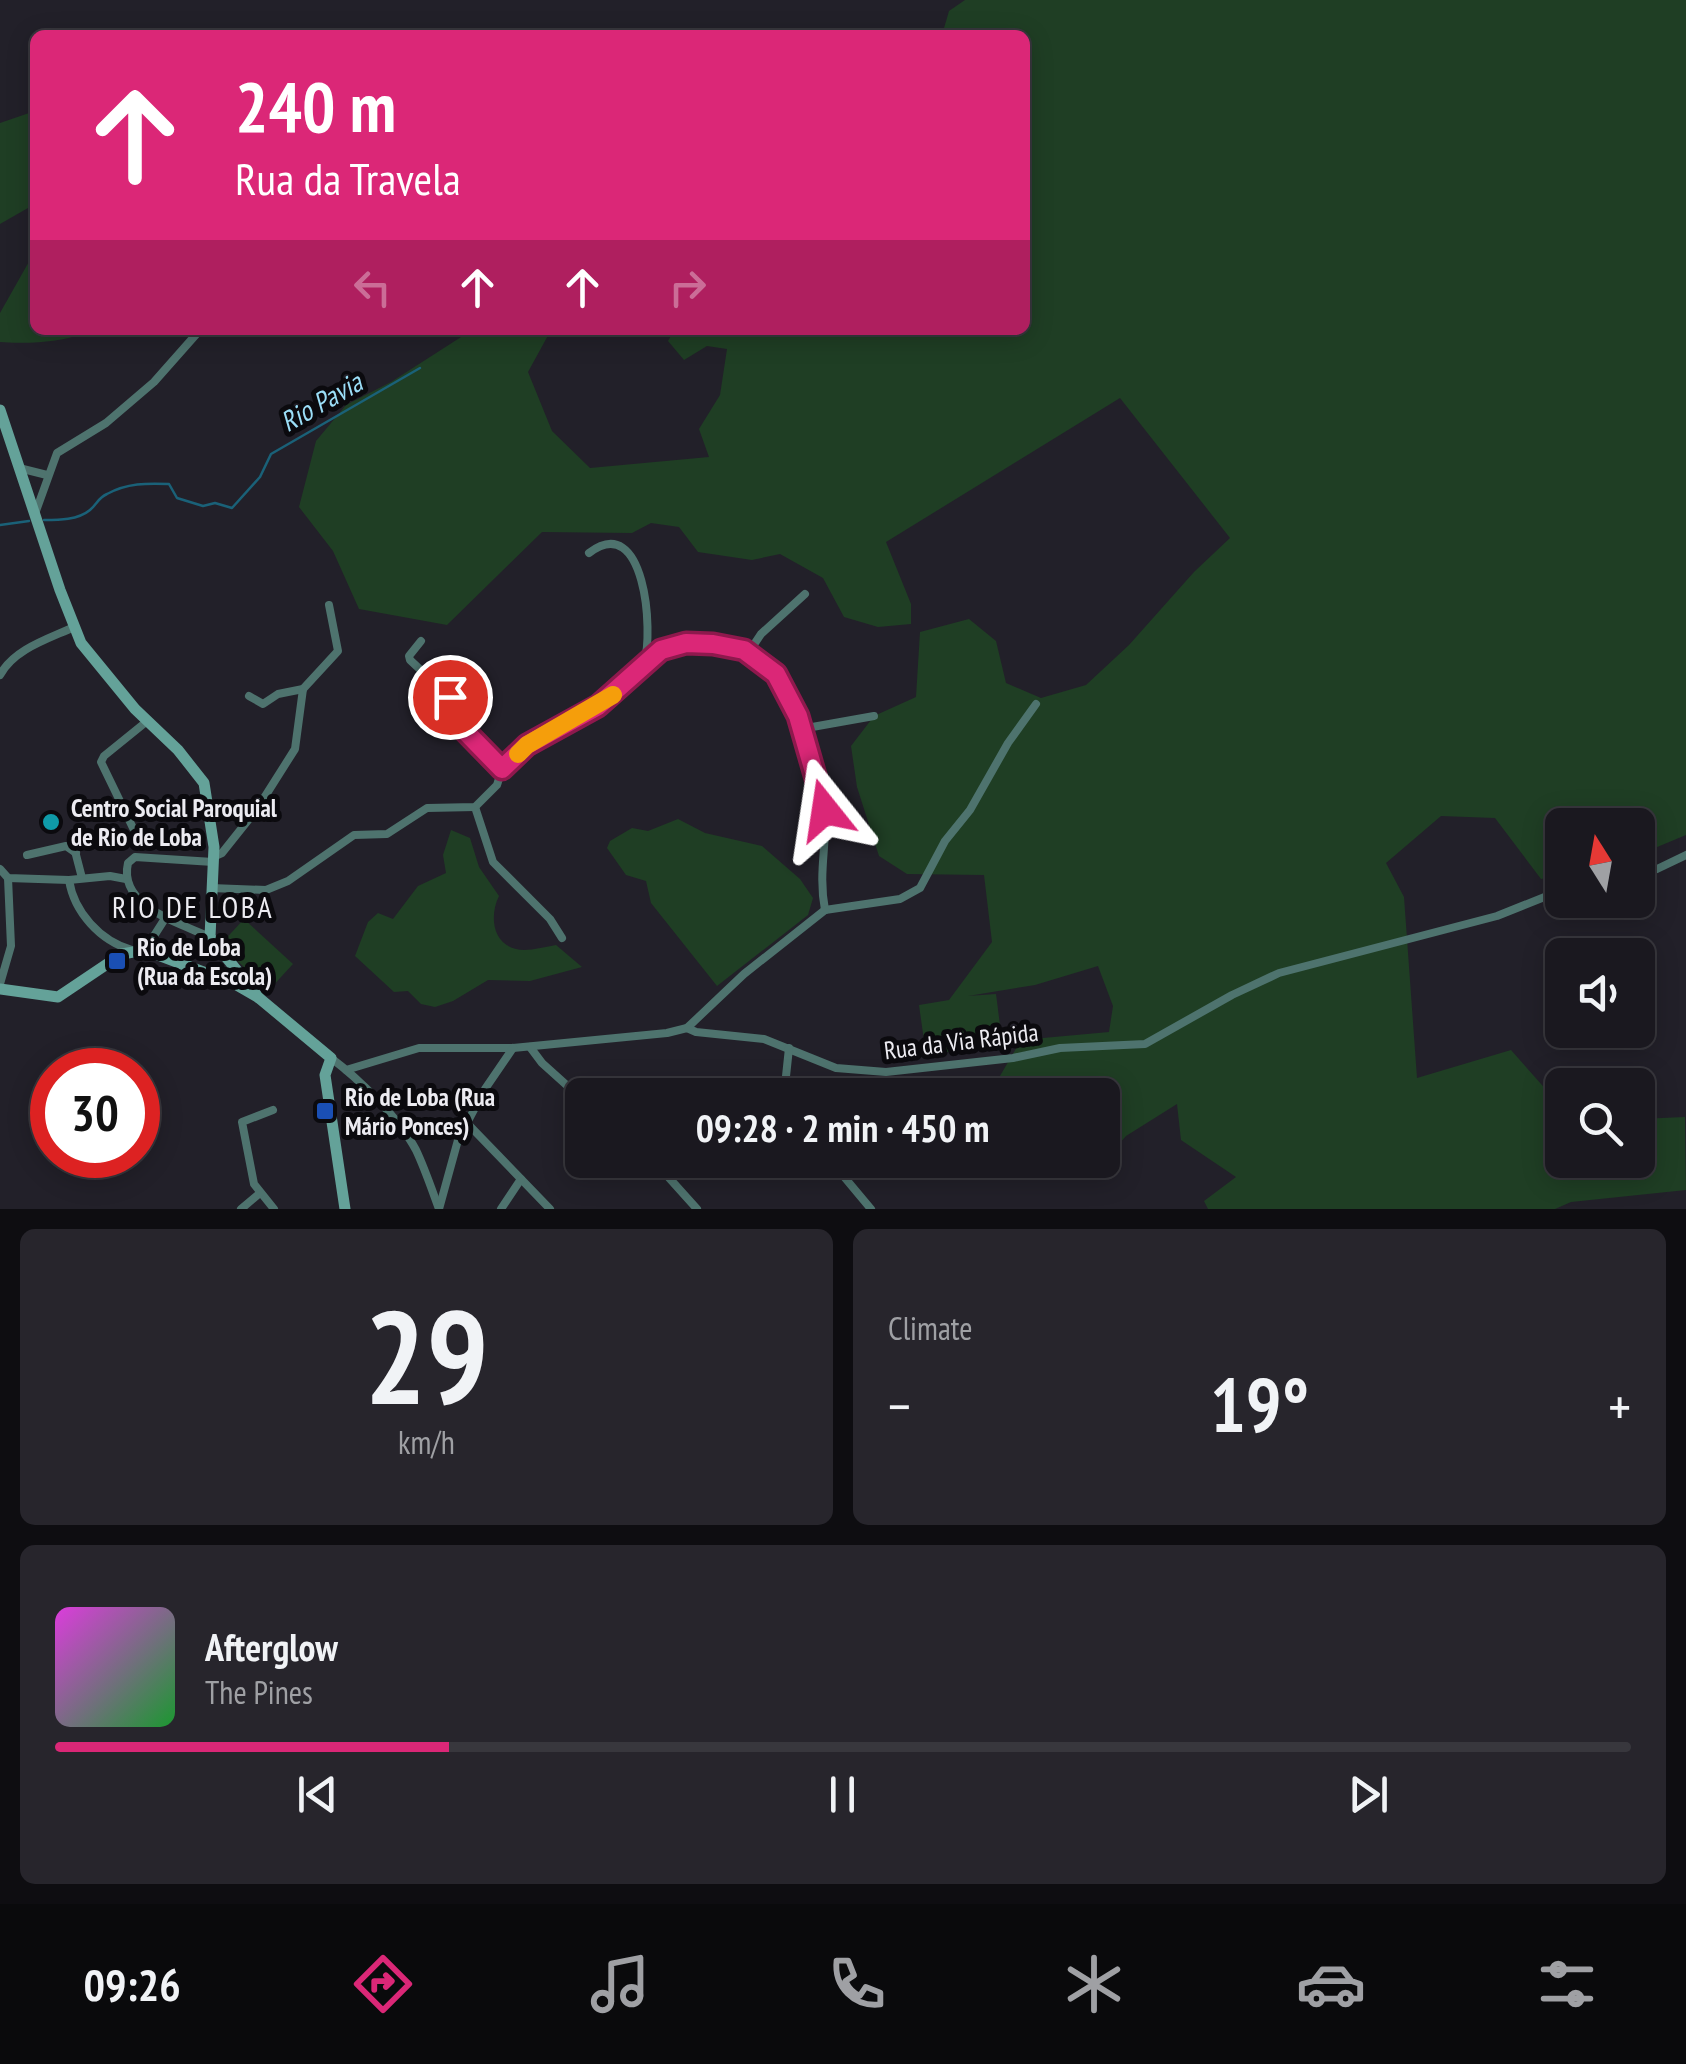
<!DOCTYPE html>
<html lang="en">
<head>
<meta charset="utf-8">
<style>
  :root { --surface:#1a181f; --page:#27252c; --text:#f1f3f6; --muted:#9fa0a4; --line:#38373d; --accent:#db2777 }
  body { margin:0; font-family:"PT Sans Narrow",sans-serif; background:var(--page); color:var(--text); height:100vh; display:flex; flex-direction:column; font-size:38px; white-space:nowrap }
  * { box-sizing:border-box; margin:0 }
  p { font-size:32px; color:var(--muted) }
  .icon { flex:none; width:55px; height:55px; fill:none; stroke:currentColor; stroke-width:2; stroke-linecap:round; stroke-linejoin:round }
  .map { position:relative; height:1209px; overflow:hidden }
  .side { display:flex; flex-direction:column; gap:20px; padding:20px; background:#0e0d11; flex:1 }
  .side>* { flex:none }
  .guide { position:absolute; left:30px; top:30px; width:1000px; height:305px; border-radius:15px; box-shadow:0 5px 25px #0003,0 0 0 2px var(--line); background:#db2777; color:#fff; overflow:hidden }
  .needle { width:65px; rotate:349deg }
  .controls { position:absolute; left:1545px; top:808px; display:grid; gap:20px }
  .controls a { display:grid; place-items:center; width:110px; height:110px; border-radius:15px; background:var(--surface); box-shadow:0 5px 25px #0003,0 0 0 2px var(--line); font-size:50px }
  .speed { position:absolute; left:30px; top:1048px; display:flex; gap:20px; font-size:50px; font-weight:700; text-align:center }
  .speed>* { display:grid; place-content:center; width:130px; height:130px; border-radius:50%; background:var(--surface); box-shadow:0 5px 25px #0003,0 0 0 2px var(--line); line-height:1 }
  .speed .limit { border:15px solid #d22; background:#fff; color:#111 }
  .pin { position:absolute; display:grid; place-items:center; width:85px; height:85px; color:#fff; margin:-42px; border:5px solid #fff; border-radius:50%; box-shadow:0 2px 10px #0007 }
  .me { position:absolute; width:110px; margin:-55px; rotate:345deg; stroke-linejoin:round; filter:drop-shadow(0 0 8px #0008) }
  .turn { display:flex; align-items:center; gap:35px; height:210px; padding:0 40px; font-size:45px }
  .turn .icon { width:130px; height:130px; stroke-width:2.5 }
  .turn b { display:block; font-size:70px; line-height:85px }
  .lanes { display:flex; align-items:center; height:95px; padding:0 40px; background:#0003; justify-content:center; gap:50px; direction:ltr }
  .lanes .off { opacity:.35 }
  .big { font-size:75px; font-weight:700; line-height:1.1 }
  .side .widget { flex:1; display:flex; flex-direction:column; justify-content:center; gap:15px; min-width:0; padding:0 35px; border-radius:15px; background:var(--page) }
  .side .dial { align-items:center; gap:0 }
  .dial b { font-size:130px; line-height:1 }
  .song { display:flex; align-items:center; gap:30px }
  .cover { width:120px; height:120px; border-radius:15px; background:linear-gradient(135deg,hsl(300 70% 55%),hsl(130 70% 35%)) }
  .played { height:10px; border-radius:5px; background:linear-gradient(90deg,var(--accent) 25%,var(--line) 25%) }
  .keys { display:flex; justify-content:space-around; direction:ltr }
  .heat { display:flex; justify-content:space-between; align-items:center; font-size:55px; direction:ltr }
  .side .tiles { flex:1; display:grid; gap:20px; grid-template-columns:1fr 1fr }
  .widget:last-child { grid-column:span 2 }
  .trip { position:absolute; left:565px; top:1078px; width:555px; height:100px; border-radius:15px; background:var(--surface); box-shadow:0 5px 25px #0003,0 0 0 2px var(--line); font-weight:700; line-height:100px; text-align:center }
  .dock { display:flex; height:160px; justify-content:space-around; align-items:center; background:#0a0a0c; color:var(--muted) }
  .dock .icon { width:70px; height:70px }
  .dock .current { color:var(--accent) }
  .dock b { font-size:45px; color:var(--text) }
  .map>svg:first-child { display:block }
  .green { fill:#1f3e24 }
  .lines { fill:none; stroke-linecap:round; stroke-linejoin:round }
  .stream { stroke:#1a6178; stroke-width:2.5 }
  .street { stroke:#4e736e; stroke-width:8 }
  .secondary { stroke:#64a299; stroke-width:11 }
  .route-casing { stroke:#8e194d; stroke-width:25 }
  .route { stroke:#db2777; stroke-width:18 }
  .slow { stroke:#f59e0b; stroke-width:18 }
  .culture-dot { fill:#0f9aa8; stroke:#0b0a0e; stroke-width:4 }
  .transit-dot { fill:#1a4fb4; stroke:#0b0a0e; stroke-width:4 }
  .labels { text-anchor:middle; stroke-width:10; stroke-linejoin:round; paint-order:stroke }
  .poi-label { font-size:25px; font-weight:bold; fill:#ecebf1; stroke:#0b0a0e; text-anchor:start }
  .street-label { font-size:25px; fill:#ecebf1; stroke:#0b0a0e }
  .water-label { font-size:28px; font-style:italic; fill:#9bdef7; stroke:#0b0a0e }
  .quarter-label { font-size:30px; letter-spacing:2.5px; fill:#ecebf1; stroke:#0b0a0e }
</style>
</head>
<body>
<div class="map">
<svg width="1686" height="1209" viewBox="0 0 1686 1209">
  <rect width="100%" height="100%" fill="#222029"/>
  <!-- green -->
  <g class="green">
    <path d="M 965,0 L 1686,0 L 1686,835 L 1638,855 L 1638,825 L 1562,825 L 1562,875 L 1541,879 L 1495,818 L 1441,816 L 1386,863 L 1404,897 L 1417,1078 L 1511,1050 L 1549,1093 L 1562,1099 L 1562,1160 L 1638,1160 L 1638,1119 L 1685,1117 L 1686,1190 L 1571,1202 L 1555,1209 L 1208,1209 L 1204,1201 L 1236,1177 L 1181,1140 L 1177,1104 L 1126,1136 L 1094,1172 L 1083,1160 L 1102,1160 L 1102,1095 L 1013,1095 L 997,1081 L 1021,1040 L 1109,1032 L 1113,1006 L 1098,966 L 1035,985 L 968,996 L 996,994 L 1000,1025 L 992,1026 L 994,1046 L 926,1055 L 919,1005 L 949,1000 L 992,942 L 984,875 L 907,874 L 879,856 L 857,787 L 851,746 L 874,716 L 916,697 L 920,632 L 969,619 L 996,641 L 1006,683 L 1041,698 L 1086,685 L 1129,645 L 1194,572 L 1230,538 L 1120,398 L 886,542 L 911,604 L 911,624 L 878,627 L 844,617 L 823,578 L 780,554 L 752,560 L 698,552 L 679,527 L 651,523 L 632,533 L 542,532 L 447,625 L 359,609 L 333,551 L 299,507 L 316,441 L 346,405 L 391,382 L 472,330 L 551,330 L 528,372 L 552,431 L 590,468 L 709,457 L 699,429 L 720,395 L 727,349 L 707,346 L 684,360 L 668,341 L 674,330 L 1025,330 L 1025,35 L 942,35 L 949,11 Z"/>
    <path d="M 35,111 L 35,204 L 0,224 L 0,123 Z"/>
    <path d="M 35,251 L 35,330 L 88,330 C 71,343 22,344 0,342 L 0,313 Z"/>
    <path d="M 678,819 L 705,833 L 762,846 L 800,879 L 813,898 L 808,915 L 717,986 L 651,903 L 646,881 L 626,875 L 607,848 L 610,841 L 632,828 L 648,831 Z"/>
    <path d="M 451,830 L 470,838 L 479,867 L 499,896 C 490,914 491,943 516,949 C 527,952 544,947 556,945 L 582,967 L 530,981 L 488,980 L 453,1001 L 435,1007 L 421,1004 L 408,991 L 394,992 L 355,956 L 368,922 L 378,913 L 393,919 L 418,886 L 446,873 L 443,855 Z"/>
    <path d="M 244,919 L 293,964 L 269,990 L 220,945 Z"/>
  </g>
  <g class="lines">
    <!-- stream -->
    <g class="stream">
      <path d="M 44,520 C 59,520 78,520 90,510 C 97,504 98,498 107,494 C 127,483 147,483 169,484 L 177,498 L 203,506 L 215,503 L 232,508 L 260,477 L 271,454 L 420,368"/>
      <path d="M 0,525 L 29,521"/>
    </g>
    <!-- street -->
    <g class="street">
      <path d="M 19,468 L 47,475"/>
      <path d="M 36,511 L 57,453 L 106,423 L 154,382 L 200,330"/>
      <path d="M 589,553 C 645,510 654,632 644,663"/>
      <path d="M 421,641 L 409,656 L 410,660 L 456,703 L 464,730 L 502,769"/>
      <path d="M 749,652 L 761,634 L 805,594"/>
      <path d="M 0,675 C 14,649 48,639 74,627"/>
      <path d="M 249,696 L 263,704 L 278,694 L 303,689"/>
      <path d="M 801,729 L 874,716"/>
      <path d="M 475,807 L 493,862 L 550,919 L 562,938"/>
      <path d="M 133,828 L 101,762 L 104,756 L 146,722"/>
      <path d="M 27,855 L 66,846 L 76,853"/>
      <path d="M 213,857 L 222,853 L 257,809 L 295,749 L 303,689 L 338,651 L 329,605"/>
      <path d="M 0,869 L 8,878 L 69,880 L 110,876 L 126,879"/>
      <path d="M 1638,873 L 1657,869 L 1686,855"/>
      <path d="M 82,878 L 75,851 L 82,836"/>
      <path d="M 69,880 C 74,912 100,941 132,950"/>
      <path d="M 211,888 L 266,890 L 288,881 L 354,835 L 387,834 L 427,808 L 475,807 L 497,785 L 502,769 L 527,745 L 599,706 L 661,650 C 682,641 700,642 722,646 C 784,657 791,698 808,751 C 814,770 824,790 825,810 C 827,845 818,873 825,910"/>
      <path d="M 825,910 L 900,899 L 920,888 L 945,841 L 970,810 L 1008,743 L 1036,704"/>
      <path d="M 210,937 C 179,923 118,906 128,863 L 135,857 L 213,862"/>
      <path d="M 145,950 L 166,917"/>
      <path d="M 0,984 L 11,946 L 8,878"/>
      <path d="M 687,1028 L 744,974 L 825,910"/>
      <path d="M 530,1047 L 542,1063 L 582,1099"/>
      <path d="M 331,1058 C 359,1079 399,1118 416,1150 C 425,1169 432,1190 439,1209"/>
      <path d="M 346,1070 L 419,1048 L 513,1048 L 667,1033 L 687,1028 L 696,1032 L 764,1039 L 836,1068 L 886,1072 L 1013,1058 L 1060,1048 L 1145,1044 L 1232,995 L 1279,973 L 1497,916 L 1562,890"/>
      <path d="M 784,1095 L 789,1048"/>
      <path d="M 273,1110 L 242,1122 L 254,1184 L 274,1209"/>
      <path d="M 466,1122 L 550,1209"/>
      <path d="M 653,1160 L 697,1209"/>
      <path d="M 830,1160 L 871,1209"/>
      <path d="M 241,1209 L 260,1193"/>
      <path d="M 439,1209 L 458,1140 L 485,1089 L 513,1048"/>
      <path d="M 501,1209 L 521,1179"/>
    </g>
    <!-- secondary -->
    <g class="secondary">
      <path d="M 0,410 L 60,590 L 81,643 L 135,709 L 178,750 L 204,783 L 214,847 L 210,937 L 259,998"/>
      <path d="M 0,989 L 58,997 L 122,954 L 145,950 L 235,984 L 259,998 L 331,1058 L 325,1075 L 345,1209"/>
    </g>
  </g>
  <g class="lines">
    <defs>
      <path id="route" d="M 450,697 L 456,703 L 464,730 L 502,769 L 527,745 L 598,706 L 661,650 L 686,643 L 713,644 L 744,650 L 776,674 L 798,716 L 825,810"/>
    </defs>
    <!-- route casing -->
    <use href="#route" class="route-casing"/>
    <!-- route -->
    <use href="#route" class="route"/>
    <!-- slow -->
    <path class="slow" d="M 518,754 L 527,745 L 613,695"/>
  </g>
  <!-- markers -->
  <circle class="culture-dot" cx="51" cy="822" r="10"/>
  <g class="transit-dot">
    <rect x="107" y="951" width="20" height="20" rx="5"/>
    <rect x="315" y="1101" width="20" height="20" rx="5"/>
  </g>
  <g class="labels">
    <!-- poi labels -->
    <g class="poi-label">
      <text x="71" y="817">Centro Social Paroquial<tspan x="71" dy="29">de Rio de Loba</tspan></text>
      <text x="137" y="956">Rio de Loba<tspan x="137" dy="29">(Rua da Escola)</tspan></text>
      <text x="345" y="1106">Rio de Loba (Rua<tspan x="345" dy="29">Mário Ponces)</tspan></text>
    </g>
    <!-- street labels -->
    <g class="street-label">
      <text transform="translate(961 1041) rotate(-7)" y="9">Rua da Via Rápida</text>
    </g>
    <!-- water labels -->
    <g class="water-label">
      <text transform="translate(321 402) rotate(-30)" y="10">Rio Pavia</text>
    </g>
    <!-- quarter labels -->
    <g class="quarter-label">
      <text x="193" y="918">RIO DE LOBA</text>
    </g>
  </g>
</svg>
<div class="controls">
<a><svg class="needle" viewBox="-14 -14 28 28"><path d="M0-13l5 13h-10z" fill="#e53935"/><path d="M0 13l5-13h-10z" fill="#9fa0a4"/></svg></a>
<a><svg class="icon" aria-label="sound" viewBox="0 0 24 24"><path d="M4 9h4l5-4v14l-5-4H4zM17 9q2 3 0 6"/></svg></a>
<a><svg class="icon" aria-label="search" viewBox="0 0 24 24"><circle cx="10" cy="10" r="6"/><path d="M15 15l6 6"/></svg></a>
</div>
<div class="speed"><div class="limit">30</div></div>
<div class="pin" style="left:450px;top:697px;background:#d93025"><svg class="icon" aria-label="arrive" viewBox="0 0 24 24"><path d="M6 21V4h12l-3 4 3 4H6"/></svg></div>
<svg class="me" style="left:825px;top:810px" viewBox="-20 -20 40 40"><path d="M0-17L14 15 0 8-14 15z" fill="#db2777" stroke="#fff" stroke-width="4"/></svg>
<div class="trip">09:28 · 2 min · 450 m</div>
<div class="guide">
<div class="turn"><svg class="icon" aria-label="ahead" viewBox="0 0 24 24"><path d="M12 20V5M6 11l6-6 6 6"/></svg><div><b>240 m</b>Rua da Travela</div></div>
<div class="lanes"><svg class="icon off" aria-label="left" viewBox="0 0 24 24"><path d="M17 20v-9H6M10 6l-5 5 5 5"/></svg><svg class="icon" aria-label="ahead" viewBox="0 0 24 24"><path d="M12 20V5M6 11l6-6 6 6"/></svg><svg class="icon" aria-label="ahead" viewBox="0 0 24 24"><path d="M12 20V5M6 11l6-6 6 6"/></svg><svg class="icon off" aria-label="right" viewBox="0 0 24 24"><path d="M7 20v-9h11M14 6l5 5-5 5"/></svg></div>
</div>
</div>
<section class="side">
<div class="tiles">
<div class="widget dial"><b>29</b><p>km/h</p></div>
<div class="widget"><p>Climate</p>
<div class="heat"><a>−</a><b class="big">19°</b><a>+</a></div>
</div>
<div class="widget">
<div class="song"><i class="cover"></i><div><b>Afterglow</b><p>The Pines</p></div></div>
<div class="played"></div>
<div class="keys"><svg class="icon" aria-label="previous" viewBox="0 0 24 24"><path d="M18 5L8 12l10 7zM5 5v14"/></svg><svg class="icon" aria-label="pause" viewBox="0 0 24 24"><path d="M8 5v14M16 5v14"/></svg><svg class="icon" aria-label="next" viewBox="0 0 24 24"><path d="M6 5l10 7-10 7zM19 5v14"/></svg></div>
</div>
</div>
</section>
<nav class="dock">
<b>09:26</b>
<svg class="icon current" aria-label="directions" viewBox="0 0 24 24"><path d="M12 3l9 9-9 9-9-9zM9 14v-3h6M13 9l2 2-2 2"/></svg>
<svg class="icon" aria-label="music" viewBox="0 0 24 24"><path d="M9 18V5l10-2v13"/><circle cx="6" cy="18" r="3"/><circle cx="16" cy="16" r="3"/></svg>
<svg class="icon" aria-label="phone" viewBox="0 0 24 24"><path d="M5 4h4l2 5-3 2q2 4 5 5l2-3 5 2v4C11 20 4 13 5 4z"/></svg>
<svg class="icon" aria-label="climate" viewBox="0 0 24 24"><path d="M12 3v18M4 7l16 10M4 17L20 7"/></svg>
<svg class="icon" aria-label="car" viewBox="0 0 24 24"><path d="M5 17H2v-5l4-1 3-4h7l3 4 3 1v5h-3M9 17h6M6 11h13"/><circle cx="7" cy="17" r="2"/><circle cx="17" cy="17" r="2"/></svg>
<svg class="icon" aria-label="filters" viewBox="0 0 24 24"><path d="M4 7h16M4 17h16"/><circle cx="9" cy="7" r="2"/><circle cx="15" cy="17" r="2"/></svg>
</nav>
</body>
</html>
